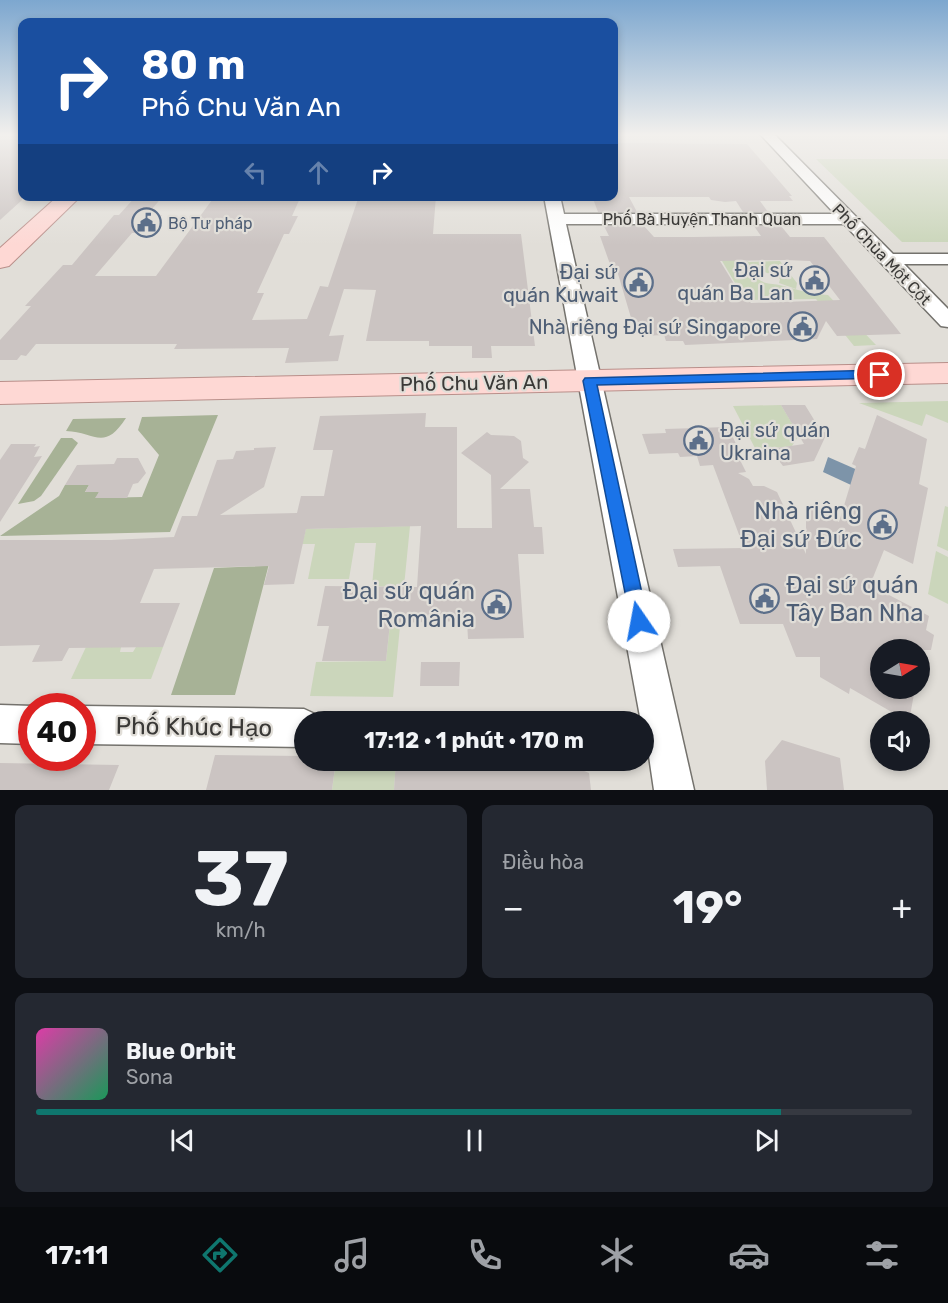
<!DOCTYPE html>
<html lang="vi">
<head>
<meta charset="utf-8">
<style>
  :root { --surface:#171b24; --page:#242831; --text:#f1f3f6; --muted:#9ea1a6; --line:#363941; --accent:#0f766e }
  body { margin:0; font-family:Rubik,sans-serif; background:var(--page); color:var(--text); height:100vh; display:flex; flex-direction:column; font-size:22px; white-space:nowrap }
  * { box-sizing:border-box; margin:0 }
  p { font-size:20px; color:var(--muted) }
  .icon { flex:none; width:33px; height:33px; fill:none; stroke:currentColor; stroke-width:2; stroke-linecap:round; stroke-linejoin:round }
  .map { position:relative; height:790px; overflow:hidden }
  .details { display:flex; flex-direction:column; gap:15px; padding:15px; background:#0d0f14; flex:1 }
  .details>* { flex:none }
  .guide { position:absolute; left:18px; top:18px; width:600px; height:183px; border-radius:12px; box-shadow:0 3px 9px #0003; background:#1a4fa0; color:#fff; overflow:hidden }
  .needle { width:39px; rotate:79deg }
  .fabs { position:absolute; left:870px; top:639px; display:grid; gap:12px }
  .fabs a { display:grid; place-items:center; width:60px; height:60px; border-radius:50%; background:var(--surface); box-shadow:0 3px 9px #0003; font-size:30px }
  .speed { position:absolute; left:18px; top:693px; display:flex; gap:12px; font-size:30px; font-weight:700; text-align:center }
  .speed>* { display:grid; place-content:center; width:78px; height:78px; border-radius:50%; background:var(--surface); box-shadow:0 3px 9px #0003; line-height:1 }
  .speed .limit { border:9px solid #d22; background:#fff; color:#111 }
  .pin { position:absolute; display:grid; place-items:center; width:51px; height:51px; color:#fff; margin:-26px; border:3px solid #fff; border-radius:50%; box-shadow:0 2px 6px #0007 }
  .me { position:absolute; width:66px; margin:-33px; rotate:348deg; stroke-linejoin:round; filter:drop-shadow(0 0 4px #0008) }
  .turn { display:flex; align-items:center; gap:21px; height:126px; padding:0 24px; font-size:27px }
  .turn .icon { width:78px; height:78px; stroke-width:2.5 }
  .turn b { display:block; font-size:42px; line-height:51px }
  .lanes { display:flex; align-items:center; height:57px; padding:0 24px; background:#0003; justify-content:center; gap:30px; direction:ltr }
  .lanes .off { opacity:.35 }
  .big { font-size:45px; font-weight:700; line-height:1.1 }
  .details .widget { flex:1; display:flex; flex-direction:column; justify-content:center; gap:9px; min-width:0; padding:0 21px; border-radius:12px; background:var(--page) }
  .details .dial { align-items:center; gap:0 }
  .dial b { font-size:78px; line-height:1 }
  .song { display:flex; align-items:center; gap:18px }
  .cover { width:72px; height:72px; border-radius:9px; background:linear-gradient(135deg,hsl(320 70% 55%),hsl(150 70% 35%)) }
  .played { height:6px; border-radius:3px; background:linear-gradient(90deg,var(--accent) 85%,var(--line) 85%) }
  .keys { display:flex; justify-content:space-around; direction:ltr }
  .heat { display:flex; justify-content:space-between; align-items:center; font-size:33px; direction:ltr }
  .details .tiles { flex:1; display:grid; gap:15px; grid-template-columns:1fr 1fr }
  .widget:last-child { grid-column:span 2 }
  .trip { position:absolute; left:294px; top:711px; width:360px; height:60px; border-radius:30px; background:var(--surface); box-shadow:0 3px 9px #0003; font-weight:700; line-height:60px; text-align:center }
  .menu { display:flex; height:96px; justify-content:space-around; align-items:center; background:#090b0e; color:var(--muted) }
  .menu .icon { width:42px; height:42px }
  .menu .on { color:var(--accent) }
  .menu b { font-size:27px; color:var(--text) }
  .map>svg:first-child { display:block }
  .green { fill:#cbd6bb }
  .forest { fill:#a7b296 }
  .water { fill:#7d94a9 }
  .building { fill:#cbc4c2; fill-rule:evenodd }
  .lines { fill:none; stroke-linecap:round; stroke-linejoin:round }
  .minor-casing { stroke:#74726d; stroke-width:3 }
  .major-casing { stroke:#b98f8a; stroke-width:2 }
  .minor { fill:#fff; fill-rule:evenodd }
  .major { fill:#fed8d4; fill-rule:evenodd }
  .route { fill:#1a73e8; stroke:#114b97; stroke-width:1.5 }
  .labels { text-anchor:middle; stroke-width:4.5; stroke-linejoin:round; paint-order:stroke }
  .far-street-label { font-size:16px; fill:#3a3937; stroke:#e1ded8 }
  .far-service-label { font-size:16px; fill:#4e5e75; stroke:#e1ded8; text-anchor:start }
  .service-label { font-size:20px; fill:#4e5e75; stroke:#e1ded8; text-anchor:end }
  .street-label { font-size:20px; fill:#3a3937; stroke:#e1ded8 }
  .near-service-label { font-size:24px; fill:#4e5e75; stroke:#e1ded8; text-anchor:end }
  .near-street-label { font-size:24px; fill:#3a3937; stroke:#e1ded8 }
</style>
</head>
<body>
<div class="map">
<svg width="948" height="790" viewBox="0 0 948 790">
  <rect width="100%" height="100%" fill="#e1ded8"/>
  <!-- green -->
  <g class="green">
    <path d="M 816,159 L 948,159 L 948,242 L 902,242 Z"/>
    <path d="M 715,249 L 749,262 L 780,261 L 797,283 L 796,289 L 779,283 L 780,279 C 777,276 738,262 734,262 L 757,274 L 757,278 C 765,285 771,283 779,285 C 796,289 810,294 828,295 L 876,345 L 854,346 L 816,299 L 745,300 Z"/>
    <path d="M 948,401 L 948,423 L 926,414 L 922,426 L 859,403 Z"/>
    <path d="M 781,405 L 799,435 L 792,446 L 756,450 L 733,406 Z"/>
    <path d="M 945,506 L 948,507 L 948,551 L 937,546 Z"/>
    <path d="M 410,526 L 393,697 L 310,696 L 316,662 L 386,661 L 394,587 L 372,586 L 376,543 L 355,543 L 349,579 L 308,579 L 315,544 L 302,544 L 306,529 Z"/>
    <path d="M 936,551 L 948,557 L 948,604 L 928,594 Z"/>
    <path d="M 86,647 L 121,647 L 120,652 L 133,652 L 136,647 L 163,647 L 151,679 L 71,679 Z"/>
    <path d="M 336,761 L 396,761 L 394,790 L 332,790 Z"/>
  </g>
  <!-- forest -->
  <g class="forest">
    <path d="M 218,415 L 170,532 L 0,536 L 59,496 L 65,485 L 89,485 L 85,492 L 99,492 L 96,498 L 142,497 L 159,455 L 138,430 L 142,417 Z"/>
    <path d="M 126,418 C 104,452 95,432 66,431 L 73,419 Z"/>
    <path d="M 61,438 L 72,438 L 78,443 L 41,496 L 34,501 L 18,504 Z"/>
    <path d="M 278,529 L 235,695 L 171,695 L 214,568 L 263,566 L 271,534 Z"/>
  </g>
  <!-- water -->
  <path class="water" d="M 828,457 L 869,475 L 864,491 L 823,472 Z"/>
  <!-- building -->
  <g class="building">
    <path d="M 0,140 L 22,140 L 22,200 L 0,220 Z"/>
    <path d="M 614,143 L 747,144 L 792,196 L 789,196 L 793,201 L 760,201 L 768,212 L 743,212 L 736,201 L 725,202 L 711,200 L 709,197 L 629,197 L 637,212 L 598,212 L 592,196 L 614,196 Z"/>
    <path d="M 136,196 L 163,196 L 147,215 L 162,215 L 147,233 L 132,233 L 95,276 L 156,276 L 212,200 L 273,200 L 275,196 L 301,196 L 292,216 L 298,216 L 289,234 L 284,234 L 257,293 L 264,293 L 252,320 L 307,319 L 320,286 L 328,287 L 359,196 L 436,196 L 433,234 L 521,234 L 535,346 L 491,346 L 492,358 L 472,358 L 472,346 L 429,346 L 429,341 L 366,341 L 376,290 L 344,289 L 329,336 L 344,335 L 338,361 L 285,363 L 289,348 L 174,349 L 177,344 L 36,344 L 26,356 L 21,355 L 17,360 L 0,360 L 0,340 L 31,306 L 25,306 L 63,265 L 72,265 L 114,215 L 119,215 Z"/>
    <path d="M 604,226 L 644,226 L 654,237 L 694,237 L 761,236 L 754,226 L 781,226 L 790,237 L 824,237 L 901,334 L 837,336 L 826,321 L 817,339 L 685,345 L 683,341 L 666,341 L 664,335 L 640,336 L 638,328 L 634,328 L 616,267 L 611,267 L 600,236 L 609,236 ZM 786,260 L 810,261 L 840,300 L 751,303 L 749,300 L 744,300 L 720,261 Z"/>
    <path d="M 781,405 L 805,405 L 821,431 L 827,433 L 814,461 L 783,466 L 770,449 L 804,444 Z"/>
    <path d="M 426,413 L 425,427 L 457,427 L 457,528 L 492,528 L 491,475 L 461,453 L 487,432 L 491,435 L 514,436 L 521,441 L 523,458 L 529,462 L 500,489 L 530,489 L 534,527 L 542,527 L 544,554 L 518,554 L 524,638 L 468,639 L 467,621 L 390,623 L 386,661 L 322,661 L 329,626 L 317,626 L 325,586 L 417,587 L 421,526 L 306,529 L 294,584 L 264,585 L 269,566 L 154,569 L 140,603 L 180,603 L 163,647 L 69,648 L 62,661 L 32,662 L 40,645 L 0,646 L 0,540 L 111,540 L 174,537 L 182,516 L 197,516 L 217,460 L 233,459 L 236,451 L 254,450 L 254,448 L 276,447 L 264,487 L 220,515 L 297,513 L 301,496 L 324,496 L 333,450 L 313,450 L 320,416 Z"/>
    <path d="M 877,415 L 927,439 L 919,484 L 928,488 L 913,564 L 884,550 L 870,585 L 929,616 L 926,630 L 934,635 L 931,650 L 880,650 L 880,688 L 915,688 L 909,722 L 850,688 L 849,694 L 820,677 L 820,657 L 796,657 L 783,624 L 740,624 L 720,566 L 678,567 L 673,549 L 744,548 L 713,465 L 700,466 L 697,456 L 680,457 L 678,453 L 649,454 L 642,434 L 666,433 L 665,429 L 728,427 L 739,450 L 735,450 L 746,472 L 738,473 L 749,479 L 753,486 L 764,486 L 777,492 L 806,554 L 806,506 L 839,522 L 856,466 L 852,464 L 859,447 L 865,449 Z"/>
    <path d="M 11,444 L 36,444 L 34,447 L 40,446 L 34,457 L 42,456 L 0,522 L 0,460 Z"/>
    <path d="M 117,458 L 138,458 L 146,473 L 138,483 L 133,484 L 127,498 L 95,498 L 99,492 L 85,492 L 89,485 L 65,485 L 77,465 L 114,464 Z"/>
    <path d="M 421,662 L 460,662 L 459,686 L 420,686 Z"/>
    <path d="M 782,740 L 840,758 L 844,790 L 767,790 L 765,761 Z"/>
    <path d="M 215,755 L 304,756 L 304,760 L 336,760 L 332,790 L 206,790 Z"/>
    <path d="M 396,760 L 563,762 L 589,773 L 591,790 L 394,790 Z"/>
    <path d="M 0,763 L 119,765 L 109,790 L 0,790 Z"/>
  </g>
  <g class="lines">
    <defs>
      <g id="minor">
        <path d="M 760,134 L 774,134 L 893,254 L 948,254 L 948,264 L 904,264 L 948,309 L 948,327 L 941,326 L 844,224 L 566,224 L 694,790 L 654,790 L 644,722 L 641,722 L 544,196 L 560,196 L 564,214 L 835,214 Z"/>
        <path d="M 0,705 L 33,706 L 32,744 L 0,743 Z"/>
        <path d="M 81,706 L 82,706 L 304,709 L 317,715 L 320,722 L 304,722 L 304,747 L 82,744 Z"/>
      </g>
      <g id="major">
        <path d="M 58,196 L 81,196 L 9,266 L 0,268 L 0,248 Z"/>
        <path d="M 948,363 L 948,383 L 0,404 L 0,382 Z"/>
      </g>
    </defs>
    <!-- minor casing -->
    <use href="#minor" class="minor-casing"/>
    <!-- major casing -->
    <use href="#major" class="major-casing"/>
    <!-- minor -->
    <use href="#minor" class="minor"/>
    <!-- major -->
    <use href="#major" class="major"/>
  </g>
  <!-- sky -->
  <linearGradient id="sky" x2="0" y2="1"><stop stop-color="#7da7cf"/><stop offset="0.55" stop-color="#f2f0ed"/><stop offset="1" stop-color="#f2f0ed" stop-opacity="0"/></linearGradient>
  <rect width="948" height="245" fill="url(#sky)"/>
  <!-- route -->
  <path class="route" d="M 880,370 L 885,372 L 885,378 L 597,385 L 648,621 L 646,628 L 639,631 L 632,628 L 583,381 L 585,378 Z"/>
  <!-- icons -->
  <defs>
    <symbol id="civic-ring" viewBox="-11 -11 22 22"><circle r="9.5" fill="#e1ded8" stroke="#5c6f8a" stroke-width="1.5"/><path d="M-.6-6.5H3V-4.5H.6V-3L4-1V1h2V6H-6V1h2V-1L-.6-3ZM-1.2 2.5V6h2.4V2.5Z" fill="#5c6f8a"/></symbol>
  </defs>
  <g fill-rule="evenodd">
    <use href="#civic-ring" x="130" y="206" width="33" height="33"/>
    <use href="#civic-ring" x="798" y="264" width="33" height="33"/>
    <use href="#civic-ring" x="622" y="266" width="33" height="33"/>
    <use href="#civic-ring" x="786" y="310" width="33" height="33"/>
    <use href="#civic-ring" x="682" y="424" width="33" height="33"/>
    <use href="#civic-ring" x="866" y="508" width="33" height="33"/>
    <use href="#civic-ring" x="748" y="582" width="33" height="33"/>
    <use href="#civic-ring" x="480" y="588" width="33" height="33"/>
  </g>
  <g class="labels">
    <!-- far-street labels -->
    <g class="far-street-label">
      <text x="702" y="225">Phố Bà Huyện Thanh Quan</text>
      <text transform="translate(882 254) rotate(46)" y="6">Phố Chùa Một Cột</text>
    </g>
    <!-- far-service labels -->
    <g class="far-service-label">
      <text x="168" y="229">Bộ Tư pháp</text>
    </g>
    <!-- service labels -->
    <g class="service-label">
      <text x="793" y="277">Đại sứ<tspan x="793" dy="23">quán Ba Lan</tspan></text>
      <text x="618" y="279">Đại sứ<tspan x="618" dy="23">quán Kuwait</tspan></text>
      <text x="781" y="334">Nhà riêng Đại sứ Singapore</text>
      <text x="720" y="437" text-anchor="start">Đại sứ quán<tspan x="720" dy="23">Ukraina</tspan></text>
    </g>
    <!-- street labels -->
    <g class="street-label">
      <text transform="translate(474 383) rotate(-1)" y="7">Phố Chu Văn An</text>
    </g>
    <!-- near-service labels -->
    <g class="near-service-label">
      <text x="862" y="519">Nhà riêng<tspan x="862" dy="28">Đại sứ Đức</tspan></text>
      <text x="786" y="593" text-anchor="start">Đại sứ quán<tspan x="786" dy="28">Tây Ban Nha</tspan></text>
      <text x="475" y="599">Đại sứ quán<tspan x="475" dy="28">România</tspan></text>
    </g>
    <!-- near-street labels -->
    <g class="near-street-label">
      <text transform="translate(194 727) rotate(1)" y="8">Phố Khúc Hạo</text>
    </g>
  </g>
</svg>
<div class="fabs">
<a><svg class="needle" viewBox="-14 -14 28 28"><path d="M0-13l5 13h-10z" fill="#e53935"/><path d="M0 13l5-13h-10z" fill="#9ea1a6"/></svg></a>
<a><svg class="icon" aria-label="sound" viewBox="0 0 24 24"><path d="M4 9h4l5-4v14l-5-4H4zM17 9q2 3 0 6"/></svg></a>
</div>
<div class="speed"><div class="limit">40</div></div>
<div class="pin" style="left:880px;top:375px;background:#d93025"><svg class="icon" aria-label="arrive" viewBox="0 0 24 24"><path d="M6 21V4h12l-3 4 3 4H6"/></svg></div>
<svg class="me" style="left:639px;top:621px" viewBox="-20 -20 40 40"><circle r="19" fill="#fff"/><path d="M0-13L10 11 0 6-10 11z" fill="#1a73e8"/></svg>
<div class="trip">17:12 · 1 phút · 170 m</div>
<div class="guide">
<div class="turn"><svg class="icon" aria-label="right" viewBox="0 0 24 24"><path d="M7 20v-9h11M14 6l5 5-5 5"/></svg><div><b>80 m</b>Phố Chu Văn An</div></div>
<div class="lanes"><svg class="icon off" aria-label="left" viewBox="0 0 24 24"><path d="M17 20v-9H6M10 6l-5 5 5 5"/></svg><svg class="icon off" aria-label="ahead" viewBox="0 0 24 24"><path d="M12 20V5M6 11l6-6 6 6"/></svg><svg class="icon" aria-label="right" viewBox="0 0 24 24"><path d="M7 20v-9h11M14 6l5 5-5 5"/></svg></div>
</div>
</div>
<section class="details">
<div class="tiles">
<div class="widget dial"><b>37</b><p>km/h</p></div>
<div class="widget"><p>Điều hòa</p>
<div class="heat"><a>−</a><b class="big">19°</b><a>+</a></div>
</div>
<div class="widget">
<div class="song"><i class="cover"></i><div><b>Blue Orbit</b><p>Sona</p></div></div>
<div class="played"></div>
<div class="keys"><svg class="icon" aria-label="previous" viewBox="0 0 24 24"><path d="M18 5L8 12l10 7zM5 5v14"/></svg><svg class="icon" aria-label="pause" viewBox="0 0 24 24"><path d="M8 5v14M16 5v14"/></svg><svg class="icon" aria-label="next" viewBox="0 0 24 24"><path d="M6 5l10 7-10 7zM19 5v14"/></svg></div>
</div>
</div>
</section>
<nav class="menu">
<b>17:11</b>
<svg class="icon on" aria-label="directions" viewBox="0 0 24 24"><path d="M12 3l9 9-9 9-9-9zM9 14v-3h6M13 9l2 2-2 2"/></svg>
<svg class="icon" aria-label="music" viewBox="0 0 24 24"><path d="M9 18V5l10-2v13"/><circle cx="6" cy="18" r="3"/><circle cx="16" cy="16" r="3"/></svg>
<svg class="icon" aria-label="phone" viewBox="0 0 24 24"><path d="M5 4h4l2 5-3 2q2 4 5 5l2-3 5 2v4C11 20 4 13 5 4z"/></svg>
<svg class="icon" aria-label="climate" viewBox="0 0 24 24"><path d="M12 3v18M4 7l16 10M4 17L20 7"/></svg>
<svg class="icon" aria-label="car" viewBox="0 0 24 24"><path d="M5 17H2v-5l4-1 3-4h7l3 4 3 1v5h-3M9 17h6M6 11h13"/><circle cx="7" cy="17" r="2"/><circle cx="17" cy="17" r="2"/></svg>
<svg class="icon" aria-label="filters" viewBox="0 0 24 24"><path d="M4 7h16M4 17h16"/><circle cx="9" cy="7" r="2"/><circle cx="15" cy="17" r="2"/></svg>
</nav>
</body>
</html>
